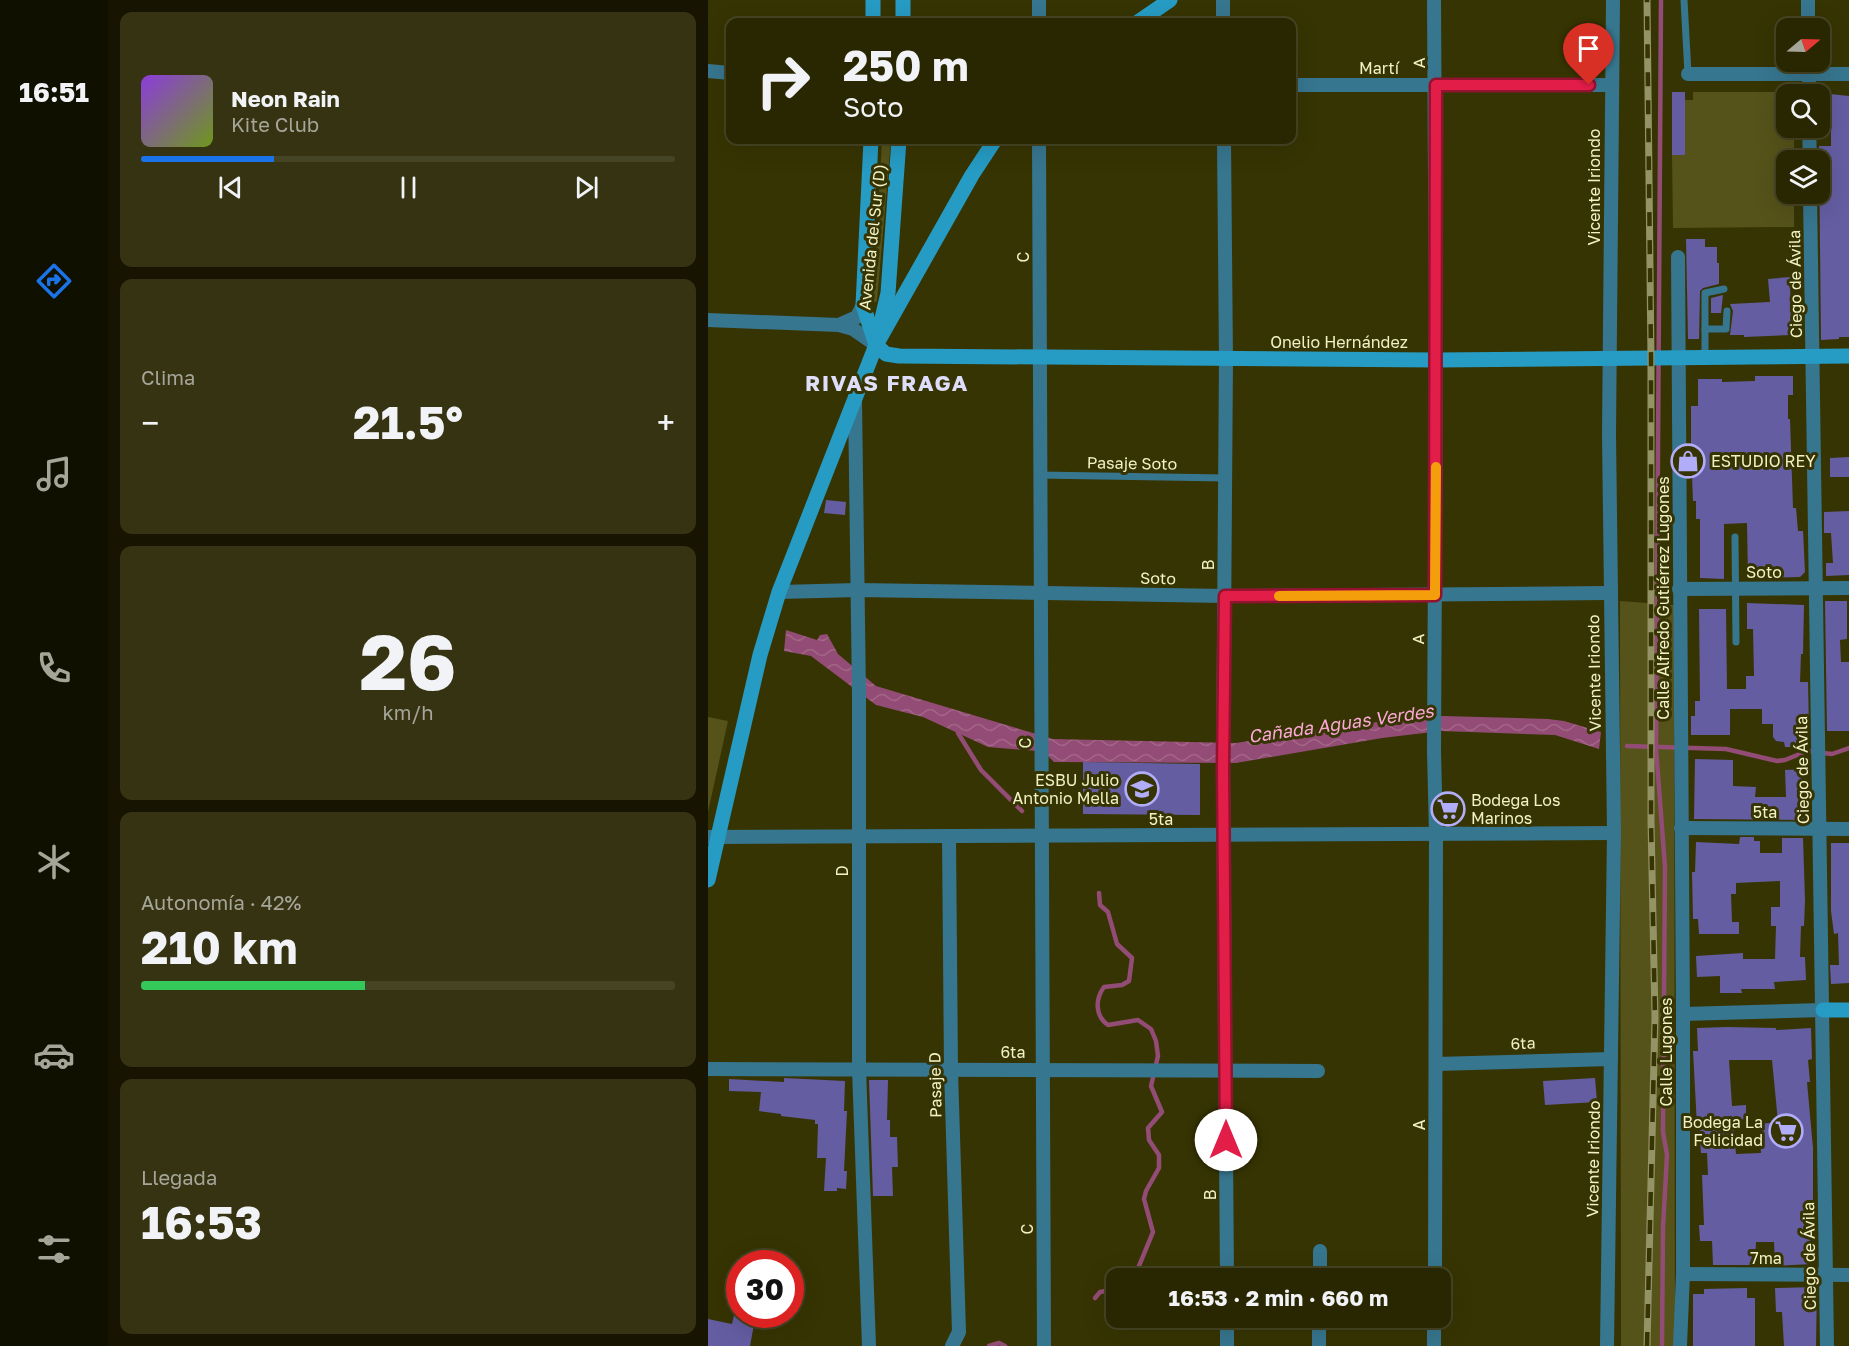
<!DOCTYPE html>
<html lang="es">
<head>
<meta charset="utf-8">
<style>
  :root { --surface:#292702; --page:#353311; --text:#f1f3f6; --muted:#a5a599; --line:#454424; --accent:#1a73e8 }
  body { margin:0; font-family:"Golos Text",sans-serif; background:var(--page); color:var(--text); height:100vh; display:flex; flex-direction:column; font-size:22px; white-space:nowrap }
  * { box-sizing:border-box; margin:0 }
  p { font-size:20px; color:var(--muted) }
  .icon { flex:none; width:33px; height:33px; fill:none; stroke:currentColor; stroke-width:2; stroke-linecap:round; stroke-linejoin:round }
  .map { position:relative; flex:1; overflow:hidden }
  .side { display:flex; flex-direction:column; gap:12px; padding:12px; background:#171501; width:600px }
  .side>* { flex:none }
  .banner { position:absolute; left:18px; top:18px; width:570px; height:126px; border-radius:12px; box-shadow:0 6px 24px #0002,0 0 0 2px var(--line); background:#292702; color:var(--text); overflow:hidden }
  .needle { width:39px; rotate:71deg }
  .fabs { position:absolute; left:1068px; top:18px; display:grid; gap:12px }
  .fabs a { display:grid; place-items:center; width:54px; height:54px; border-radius:12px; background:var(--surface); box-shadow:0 6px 24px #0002,0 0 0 2px var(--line); font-size:30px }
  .speed { position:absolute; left:18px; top:1250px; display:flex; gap:12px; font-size:30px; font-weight:700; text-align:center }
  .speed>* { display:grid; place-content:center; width:78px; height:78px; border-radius:50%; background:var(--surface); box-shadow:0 6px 24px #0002,0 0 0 2px var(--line); line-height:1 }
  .speed .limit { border:9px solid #d22; background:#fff; color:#111 }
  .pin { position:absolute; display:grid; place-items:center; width:51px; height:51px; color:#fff; margin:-62px -26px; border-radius:50% 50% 50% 0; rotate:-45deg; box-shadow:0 0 6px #0007 }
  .pin .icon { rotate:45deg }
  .me { position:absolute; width:66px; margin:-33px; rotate:0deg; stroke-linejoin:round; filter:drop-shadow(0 0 4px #0008) }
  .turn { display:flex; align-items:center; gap:21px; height:126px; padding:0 18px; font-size:27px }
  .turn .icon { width:78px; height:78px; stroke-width:2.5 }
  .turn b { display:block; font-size:42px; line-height:51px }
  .big { font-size:45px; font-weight:700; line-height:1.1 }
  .side .tile { flex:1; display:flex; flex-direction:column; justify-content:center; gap:9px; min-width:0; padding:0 21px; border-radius:12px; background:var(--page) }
  .side .dial { align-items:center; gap:0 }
  .dial b { font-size:78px; line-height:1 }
  .song { display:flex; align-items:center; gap:18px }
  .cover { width:72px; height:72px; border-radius:9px; background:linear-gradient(135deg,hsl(270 70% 55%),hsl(80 70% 35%)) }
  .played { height:6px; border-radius:3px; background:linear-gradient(90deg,var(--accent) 25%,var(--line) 25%) }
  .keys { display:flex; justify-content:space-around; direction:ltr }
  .heat { display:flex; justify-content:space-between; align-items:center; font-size:33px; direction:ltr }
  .charge { height:9px; border-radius:4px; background:linear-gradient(90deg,#34c759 42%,var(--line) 0) }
  .trip { position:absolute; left:398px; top:1268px; width:345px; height:60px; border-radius:12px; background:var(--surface); box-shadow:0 6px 24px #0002,0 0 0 2px var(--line); font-weight:700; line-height:60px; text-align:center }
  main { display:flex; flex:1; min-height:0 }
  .tab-bar { display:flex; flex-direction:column; width:108px; justify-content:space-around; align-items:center; background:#101001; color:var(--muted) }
  .tab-bar .icon { width:42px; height:42px }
  .tab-bar .on { color:var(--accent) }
  .tab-bar b { font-size:27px; color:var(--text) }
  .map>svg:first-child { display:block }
  .grass { fill:#55521a }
  .water { fill:url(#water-waves) }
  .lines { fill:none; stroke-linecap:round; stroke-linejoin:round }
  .stream { stroke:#934c75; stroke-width:4.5 }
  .building { fill:#645da2; fill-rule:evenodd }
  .lane { stroke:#37768f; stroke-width:7 }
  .street { stroke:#37768f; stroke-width:14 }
  .secondary { stroke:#269bc3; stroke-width:15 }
  .rail-casing { stroke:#949365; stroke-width:7 }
  .rail { stroke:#373403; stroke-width:4.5; stroke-dasharray:14; stroke-linecap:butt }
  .route-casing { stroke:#92132f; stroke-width:15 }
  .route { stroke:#e11d48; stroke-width:10 }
  .slow { stroke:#f59e0b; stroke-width:10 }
  .labels { text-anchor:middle; stroke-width:6; stroke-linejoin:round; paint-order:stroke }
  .street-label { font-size:16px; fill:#f2f2c7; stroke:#373403 }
  .poi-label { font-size:16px; fill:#f2f2c7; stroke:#373403; text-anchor:start }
  .water-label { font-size:18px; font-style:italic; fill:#faa8d4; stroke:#373403 }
  .district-label { font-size:22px; font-weight:bold; letter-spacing:1.5px; fill:#dedefb; stroke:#373403 }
</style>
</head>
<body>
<main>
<nav class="tab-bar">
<b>16:51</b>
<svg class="icon on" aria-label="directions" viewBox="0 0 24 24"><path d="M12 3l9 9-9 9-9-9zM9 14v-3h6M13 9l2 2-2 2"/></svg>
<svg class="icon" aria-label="music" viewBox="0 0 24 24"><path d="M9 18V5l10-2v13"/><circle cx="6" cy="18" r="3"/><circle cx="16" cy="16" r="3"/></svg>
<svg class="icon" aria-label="phone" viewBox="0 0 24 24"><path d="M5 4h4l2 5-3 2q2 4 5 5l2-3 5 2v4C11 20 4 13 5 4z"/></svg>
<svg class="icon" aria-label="climate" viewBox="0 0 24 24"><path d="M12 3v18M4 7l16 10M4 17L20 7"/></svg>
<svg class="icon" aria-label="car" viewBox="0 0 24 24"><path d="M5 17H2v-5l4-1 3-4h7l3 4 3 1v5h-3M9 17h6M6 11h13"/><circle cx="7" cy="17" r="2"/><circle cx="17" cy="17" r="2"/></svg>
<svg class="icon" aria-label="filters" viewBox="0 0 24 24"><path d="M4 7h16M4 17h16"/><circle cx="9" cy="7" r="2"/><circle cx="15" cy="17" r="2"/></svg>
</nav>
<section class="side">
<div class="tile">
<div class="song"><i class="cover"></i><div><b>Neon Rain</b><p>Kite Club</p></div></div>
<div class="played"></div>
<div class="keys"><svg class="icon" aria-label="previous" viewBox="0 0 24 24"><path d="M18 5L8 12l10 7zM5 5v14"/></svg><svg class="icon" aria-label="pause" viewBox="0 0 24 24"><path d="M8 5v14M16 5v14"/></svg><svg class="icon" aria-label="next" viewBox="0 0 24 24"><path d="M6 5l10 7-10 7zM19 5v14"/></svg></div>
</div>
<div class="tile"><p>Clima</p>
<div class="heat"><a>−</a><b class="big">21.5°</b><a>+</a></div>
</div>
<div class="tile dial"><b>26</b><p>km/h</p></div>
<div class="tile"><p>Autonomía · 42%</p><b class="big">210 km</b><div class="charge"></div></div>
<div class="tile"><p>Llegada</p><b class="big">16:53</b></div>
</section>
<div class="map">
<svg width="1141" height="1346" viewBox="0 0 1141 1346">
  <defs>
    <pattern id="water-waves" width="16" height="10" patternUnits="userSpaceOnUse" patternTransform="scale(1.5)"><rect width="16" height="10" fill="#934c75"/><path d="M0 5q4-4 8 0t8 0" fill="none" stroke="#a36687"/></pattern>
  </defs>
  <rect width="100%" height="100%" fill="#373403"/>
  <!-- grass -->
  <g class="grass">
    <path d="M 985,92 L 1085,92 L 1085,94 L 1078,94 L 1078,128 L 1086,128 L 1086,160 L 1078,160 L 1078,194 L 1086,194 L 1086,227 L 965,228 L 964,155 L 977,154 L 977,100 L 985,100 Z"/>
    <path d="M 174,140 L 183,140 L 169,301 L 165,303 Z"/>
    <path d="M 912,601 L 966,605 L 967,1346 L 913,1346 Z"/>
    <path d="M 0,717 L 20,721 L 0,812 Z"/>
  </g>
  <!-- water -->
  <path class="water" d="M 78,630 L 109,640 L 112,635 L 119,634 L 130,654 L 168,686 L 345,739 L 528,743 L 649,724 L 735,716 L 840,719 L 856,721 L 893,732 L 891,749 L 847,735 L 733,731 L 674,738 L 528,763 L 346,762 L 339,755 L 329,751 L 280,747 L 215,717 L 168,705 L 103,656 L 76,651 Z"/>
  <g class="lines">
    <!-- stream -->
    <g class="stream">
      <path d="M 953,0 L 948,748 L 957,867 L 955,1132 L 959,1155 L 955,1228 L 954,1346"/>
      <path d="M 250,733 L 273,770 L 314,811"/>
      <path d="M 919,746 L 1018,749 L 1069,761 L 1077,760 L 1099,751 L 1124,754 L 1141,748"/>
      <path d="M 391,893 L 392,905 L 400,912 L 409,944 L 424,958 L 421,981 L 414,985 L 396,987 C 387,999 387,1016 400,1025 L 430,1020 L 443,1029 L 448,1041 L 450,1056 L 443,1086 L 454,1112 L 440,1128 L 441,1140 L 451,1155 L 451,1168 L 438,1191 L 436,1199 L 445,1232 L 426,1278"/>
      <path d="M 387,1298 L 392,1292 L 408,1289"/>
      <path d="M 281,1346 L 291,1343 L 297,1346"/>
    </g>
  </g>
  <!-- building -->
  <g class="building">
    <rect x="964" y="92" width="13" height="63"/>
    <path d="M 1112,93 L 1141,96 L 1141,337 L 1131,337 L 1131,339 L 1113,340 L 1111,146 L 1123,146 L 1123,124 L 1112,124 Z"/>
    <path d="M 978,239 L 997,239 L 997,247 L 1009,247 L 1009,263 L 1011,263 L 1011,284 L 995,288 L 992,291 L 991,339 L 980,339 Z"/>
    <path d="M 1082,277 L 1083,335 L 1036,337 L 1036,335 L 1022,335 L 1025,311 L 1022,304 L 1062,302 L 1060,279 Z"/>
    <path d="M 1015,295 L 1013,313 L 1003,313 L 1003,298 Z"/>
    <path d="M 1047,376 L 1085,376 L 1085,395 L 1080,395 L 1080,419 L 1082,419 L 1085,508 L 1088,508 L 1090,531 L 1095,531 L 1097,572 L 1092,577 L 1040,578 L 1039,523 L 1016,524 L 1016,579 L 992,578 L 992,519 L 988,519 L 988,501 L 985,501 L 983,450 L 983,406 L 990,406 L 990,379 L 1014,379 L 1014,382 L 1047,381 Z"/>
    <path d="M 1141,457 L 1141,477 L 1122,477 L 1122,458 Z"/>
    <path d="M 118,500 L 138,502 L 137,515 L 116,513 Z"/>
    <path d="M 1141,511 L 1141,575 L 1118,576 L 1118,563 L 1125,563 L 1123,533 L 1116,533 L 1116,512 Z"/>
    <path d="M 1117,601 L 1139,601 L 1139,639 L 1132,640 L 1133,662 L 1141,662 L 1141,731 L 1119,731 Z"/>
    <path d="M 1039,603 L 1096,605 L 1095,654 L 1093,654 L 1092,682 L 1100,682 L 1101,731 L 1097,731 L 1098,747 L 1077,747 L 1076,742 L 1068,741 L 1065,737 L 1065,724 L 1054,724 L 1054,709 L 1022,709 L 1022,735 L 983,735 L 983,716 L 987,716 L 987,701 L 992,701 L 991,609 L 1018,609 L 1019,689 L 1038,689 L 1038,676 L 1046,676 L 1045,629 L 1039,629 Z"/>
    <path d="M 987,759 L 1025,760 L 1025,786 L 1048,787 L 1047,797 L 1078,797 L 1077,770 L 1098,769 L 1098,820 L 986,819 Z"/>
    <path d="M 375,762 L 492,764 L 492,815 L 375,814 Z"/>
    <path d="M 1032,837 L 1046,837 L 1046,841 L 1052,841 L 1052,853 L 1074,853 L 1074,838 L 1095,838 L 1097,900 L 1096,926 L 1093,926 L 1092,957 L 1097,957 L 1098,980 L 1066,982 L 1067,989 L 1033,989 L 1034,993 L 1012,993 L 1012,976 L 989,977 L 988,956 L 1035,953 L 1035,959 L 1067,959 L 1068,926 L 1063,926 L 1063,907 L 1072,907 L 1072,881 L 1028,883 L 1028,894 L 1023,894 L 1024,922 L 1031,922 L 1031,934 L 991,934 L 990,919 L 985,919 L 984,872 L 987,872 L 988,842 L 1031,844 Z"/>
    <path d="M 1123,843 L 1141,843 L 1141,983 L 1123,984 L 1122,965 L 1131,965 L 1130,933 L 1126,934 L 1123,911 Z"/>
    <path d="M 1019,1027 L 1068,1028 L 1068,1030 L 1103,1028 L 1104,1059 L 1100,1060 L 1102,1082 L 1099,1082 L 1105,1148 L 1105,1214 L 1101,1214 L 1104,1264 L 1067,1266 L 1066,1242 L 1048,1242 L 1047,1265 L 1005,1265 L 1004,1241 L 992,1241 L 991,1225 L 996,1225 L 994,1175 L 1000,1175 L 999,1153 L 993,1153 L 991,1126 L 989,1126 L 985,1051 L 990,1051 L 989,1028 ZM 1021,1060 L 1064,1060 L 1070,1122 L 1051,1124 L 1053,1153 L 1028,1154 L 1025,1120 L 1038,1119 L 1038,1105 L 1024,1106 Z"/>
    <path d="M 76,1078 L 137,1081 L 136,1111 L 139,1111 L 136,1171 L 139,1171 L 138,1189 L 129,1188 L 129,1191 L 116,1191 L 118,1158 L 109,1158 L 110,1124 L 107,1124 L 107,1120 L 73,1116 L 73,1114 L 51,1111 L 53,1092 L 21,1091 L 21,1079 L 76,1082 Z"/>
    <path d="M 887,1078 L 889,1102 L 837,1105 L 835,1081 Z"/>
    <path d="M 161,1080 L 180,1080 L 179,1120 L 182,1120 L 182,1137 L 189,1137 L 190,1167 L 184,1167 L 185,1196 L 165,1196 Z"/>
    <path d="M 1109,1287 L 1108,1346 L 1076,1346 L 1074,1312 L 1068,1312 L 1067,1288 Z"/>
    <path d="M 1039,1288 L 1039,1298 L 1047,1298 L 1047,1346 L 985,1346 L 985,1294 L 996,1294 L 996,1289 Z"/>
    <path d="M 26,1315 L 47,1319 L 42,1346 L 0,1346 L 0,1319 L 24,1324 Z"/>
  </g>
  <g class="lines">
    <!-- lane -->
    <g class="lane">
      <path d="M 976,0 L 980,74"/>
      <path d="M 997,329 L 1018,329 L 1019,311"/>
      <path d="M 997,358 L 997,293 L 1016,289"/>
      <path d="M 331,475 L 517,478"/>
      <path d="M 1027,537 L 1028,642"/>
    </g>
    <!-- street -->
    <g class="street">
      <path d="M 515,0 L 515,22"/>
      <path d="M 726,0 L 728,360 L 726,751 L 728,834 L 727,1278"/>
      <path d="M 1100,0 L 1100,28"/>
      <path d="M 331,22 L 331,0"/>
      <path d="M 1101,62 L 1101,94"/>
      <path d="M 0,71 L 22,73"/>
      <path d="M 980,74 L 1141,74"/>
      <path d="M 584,85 L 903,85"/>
      <path d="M 1101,128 L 1102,160"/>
      <path d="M 331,140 L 336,1346"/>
      <path d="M 516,140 L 518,360 L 515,768 L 519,1278"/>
      <path d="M 1102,194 L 1119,1346"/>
      <path d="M 970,257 L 975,1014 L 975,1274 L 972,1346"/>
      <path d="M 0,320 L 131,325 L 145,329 L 168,345"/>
      <path d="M 131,325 L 149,317 L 155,305"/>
      <path d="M 147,400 L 151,695 L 151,1069 L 161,1346"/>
      <path d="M 971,589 L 1141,588"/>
      <path d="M 71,592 L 150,590 L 517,596 L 901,593"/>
      <path d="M 973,828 L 1141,829"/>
      <path d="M 0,837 L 906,833"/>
      <path d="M 241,837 L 243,1070 L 251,1332 L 244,1346"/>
      <path d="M 975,1014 L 1115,1010"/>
      <path d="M 728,1064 L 903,1059"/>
      <path d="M 0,1069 L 610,1071"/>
      <path d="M 975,1274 L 1141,1275"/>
      <path d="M 612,1278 L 612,1251"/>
      <path d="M 519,1317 L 519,1346"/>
      <path d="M 611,1346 L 611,1317"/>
      <path d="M 726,1346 L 726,1317"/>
      <path d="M 899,1346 L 906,833 L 901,434 L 905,0"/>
    </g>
    <!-- secondary -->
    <g class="secondary">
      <path d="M 165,22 L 165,0"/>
      <path d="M 195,22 L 195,0"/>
      <path d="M 430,22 L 462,0"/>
      <path d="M 163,140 L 155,305 L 168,345"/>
      <path d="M 172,327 L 180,293 L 191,140"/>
      <path d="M 168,345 L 178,354 L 191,356 L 728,360 L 1141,356"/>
      <path d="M 0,880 L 52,655 L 71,592 L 168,345 L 264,175 L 287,140"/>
      <path d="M 1115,1010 L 1141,1010"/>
    </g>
    <defs>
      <path id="rail" d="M 939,1346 L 947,1017 L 943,821 L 943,358 L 939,0"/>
    </defs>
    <!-- rail casing -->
    <use href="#rail" class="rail-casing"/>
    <!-- rail -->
    <use href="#rail" class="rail"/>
  </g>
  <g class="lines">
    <defs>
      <path id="route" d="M 518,1140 L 515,768 L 517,596 L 727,595 L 728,85 L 881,85"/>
    </defs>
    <!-- route casing -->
    <use href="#route" class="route-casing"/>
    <!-- route -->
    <use href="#route" class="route"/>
    <!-- slow -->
    <path class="slow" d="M 571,596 L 727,595 L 728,467"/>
  </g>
  <!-- icons -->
  <defs>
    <symbol id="shop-ring" viewBox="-11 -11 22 22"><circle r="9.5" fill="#373403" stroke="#b2adf9" stroke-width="1.5"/><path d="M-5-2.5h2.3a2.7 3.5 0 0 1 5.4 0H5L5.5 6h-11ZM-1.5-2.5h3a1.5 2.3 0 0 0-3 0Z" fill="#b2adf9"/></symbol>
    <symbol id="school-ring" viewBox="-11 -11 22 22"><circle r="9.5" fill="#373403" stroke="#b2adf9" stroke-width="1.5"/><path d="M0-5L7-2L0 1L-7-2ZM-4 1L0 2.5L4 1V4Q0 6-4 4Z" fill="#b2adf9"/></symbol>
    <symbol id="supermarket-ring" viewBox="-11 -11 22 22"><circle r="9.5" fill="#373403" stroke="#b2adf9" stroke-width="1.5"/><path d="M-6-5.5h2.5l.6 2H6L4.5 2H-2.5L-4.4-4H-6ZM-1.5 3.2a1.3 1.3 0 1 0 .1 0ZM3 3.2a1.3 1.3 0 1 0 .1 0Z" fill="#b2adf9"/></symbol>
  </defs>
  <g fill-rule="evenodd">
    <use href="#shop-ring" x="961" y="442" width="38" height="38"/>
    <use href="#school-ring" x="415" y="770" width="38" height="38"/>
    <use href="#supermarket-ring" x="721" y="790" width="38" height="38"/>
    <use href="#supermarket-ring" x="1059" y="1112" width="38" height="38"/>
  </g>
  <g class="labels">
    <!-- street labels -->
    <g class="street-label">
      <text transform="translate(711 63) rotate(-91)" y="6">A</text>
      <text x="671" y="74">Martí</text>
      <text transform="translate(886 187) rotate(-90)" y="6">Vicente Iriondo</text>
      <text transform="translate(164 237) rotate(-84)" y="6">Avenida del Sur (D)</text>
      <text transform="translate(315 257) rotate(-90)" y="6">C</text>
      <text transform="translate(1087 284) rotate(-91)" y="6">Ciego de Ávila</text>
      <text x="631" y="348">Onelio Hernández</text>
      <text transform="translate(424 463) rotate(1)" y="6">Pasaje Soto</text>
      <text transform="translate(500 565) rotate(-90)" y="6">B</text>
      <text x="1056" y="578">Soto</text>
      <text transform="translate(450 578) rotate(1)" y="6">Soto</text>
      <text transform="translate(955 598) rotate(-90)" y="6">Calle Alfredo Gutiérrez Lugones</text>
      <text transform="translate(710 639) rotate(-89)" y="6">A</text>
      <text transform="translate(886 673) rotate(-91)" y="6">Vicente Iriondo</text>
      <text transform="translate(317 743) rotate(-90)" y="6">C</text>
      <text transform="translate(1094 770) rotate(-91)" y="6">Ciego de Ávila</text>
      <text x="1057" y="818">5ta</text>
      <text x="453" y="825">5ta</text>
      <text transform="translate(134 871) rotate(-90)" y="6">D</text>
      <text transform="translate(815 1043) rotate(-2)" y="6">6ta</text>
      <text x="305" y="1058">6ta</text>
      <text transform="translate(958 1052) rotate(-90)" y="6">Calle Lugones</text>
      <text transform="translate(227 1085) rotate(-91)" y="6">Pasaje D</text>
      <text transform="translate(711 1125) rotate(-90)" y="6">A</text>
      <text transform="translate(885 1159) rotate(-89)" y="6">Vicente Iriondo</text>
      <text transform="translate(502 1195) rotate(-90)" y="6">B</text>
      <text transform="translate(319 1229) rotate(-90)" y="6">C</text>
      <text transform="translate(1101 1256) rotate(-91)" y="6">Ciego de Ávila</text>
      <text x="1058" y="1264">7ma</text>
    </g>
    <!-- poi labels -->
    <g class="poi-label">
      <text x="1003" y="467">ESTUDIO REY</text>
      <text x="411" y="786" text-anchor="end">ESBU Julio<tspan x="411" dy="18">Antonio Mella</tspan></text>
      <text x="763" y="806">Bodega Los<tspan x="763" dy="18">Marinos</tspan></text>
      <text x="1055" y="1128" text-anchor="end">Bodega La<tspan x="1055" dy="18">Felicidad</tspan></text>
    </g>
    <!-- water labels -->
    <g class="water-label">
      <text transform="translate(633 724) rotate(-8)" y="6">Cañada Aguas Verdes</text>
    </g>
    <!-- district labels -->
    <g class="district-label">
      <text x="179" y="391">RIVAS FRAGA</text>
    </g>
  </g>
</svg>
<div class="fabs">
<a><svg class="needle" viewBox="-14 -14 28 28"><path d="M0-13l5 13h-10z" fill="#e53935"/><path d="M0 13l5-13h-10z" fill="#a5a599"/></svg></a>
<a><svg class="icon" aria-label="search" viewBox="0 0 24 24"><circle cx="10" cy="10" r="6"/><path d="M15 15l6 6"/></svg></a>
<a><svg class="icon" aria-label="layers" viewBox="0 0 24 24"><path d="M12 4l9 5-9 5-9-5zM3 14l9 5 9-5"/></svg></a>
</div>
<div class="speed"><div class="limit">30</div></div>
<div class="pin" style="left:881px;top:85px;background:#d93025"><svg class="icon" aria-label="arrive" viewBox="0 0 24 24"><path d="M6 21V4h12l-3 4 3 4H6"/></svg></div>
<svg class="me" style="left:518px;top:1140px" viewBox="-20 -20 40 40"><circle r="19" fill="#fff"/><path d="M0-13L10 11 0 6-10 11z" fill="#e11d48"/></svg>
<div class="trip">16:53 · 2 min · 660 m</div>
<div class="banner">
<div class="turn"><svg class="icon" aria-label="right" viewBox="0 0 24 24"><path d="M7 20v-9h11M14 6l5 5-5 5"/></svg><div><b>250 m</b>Soto</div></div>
</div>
</div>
</main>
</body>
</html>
